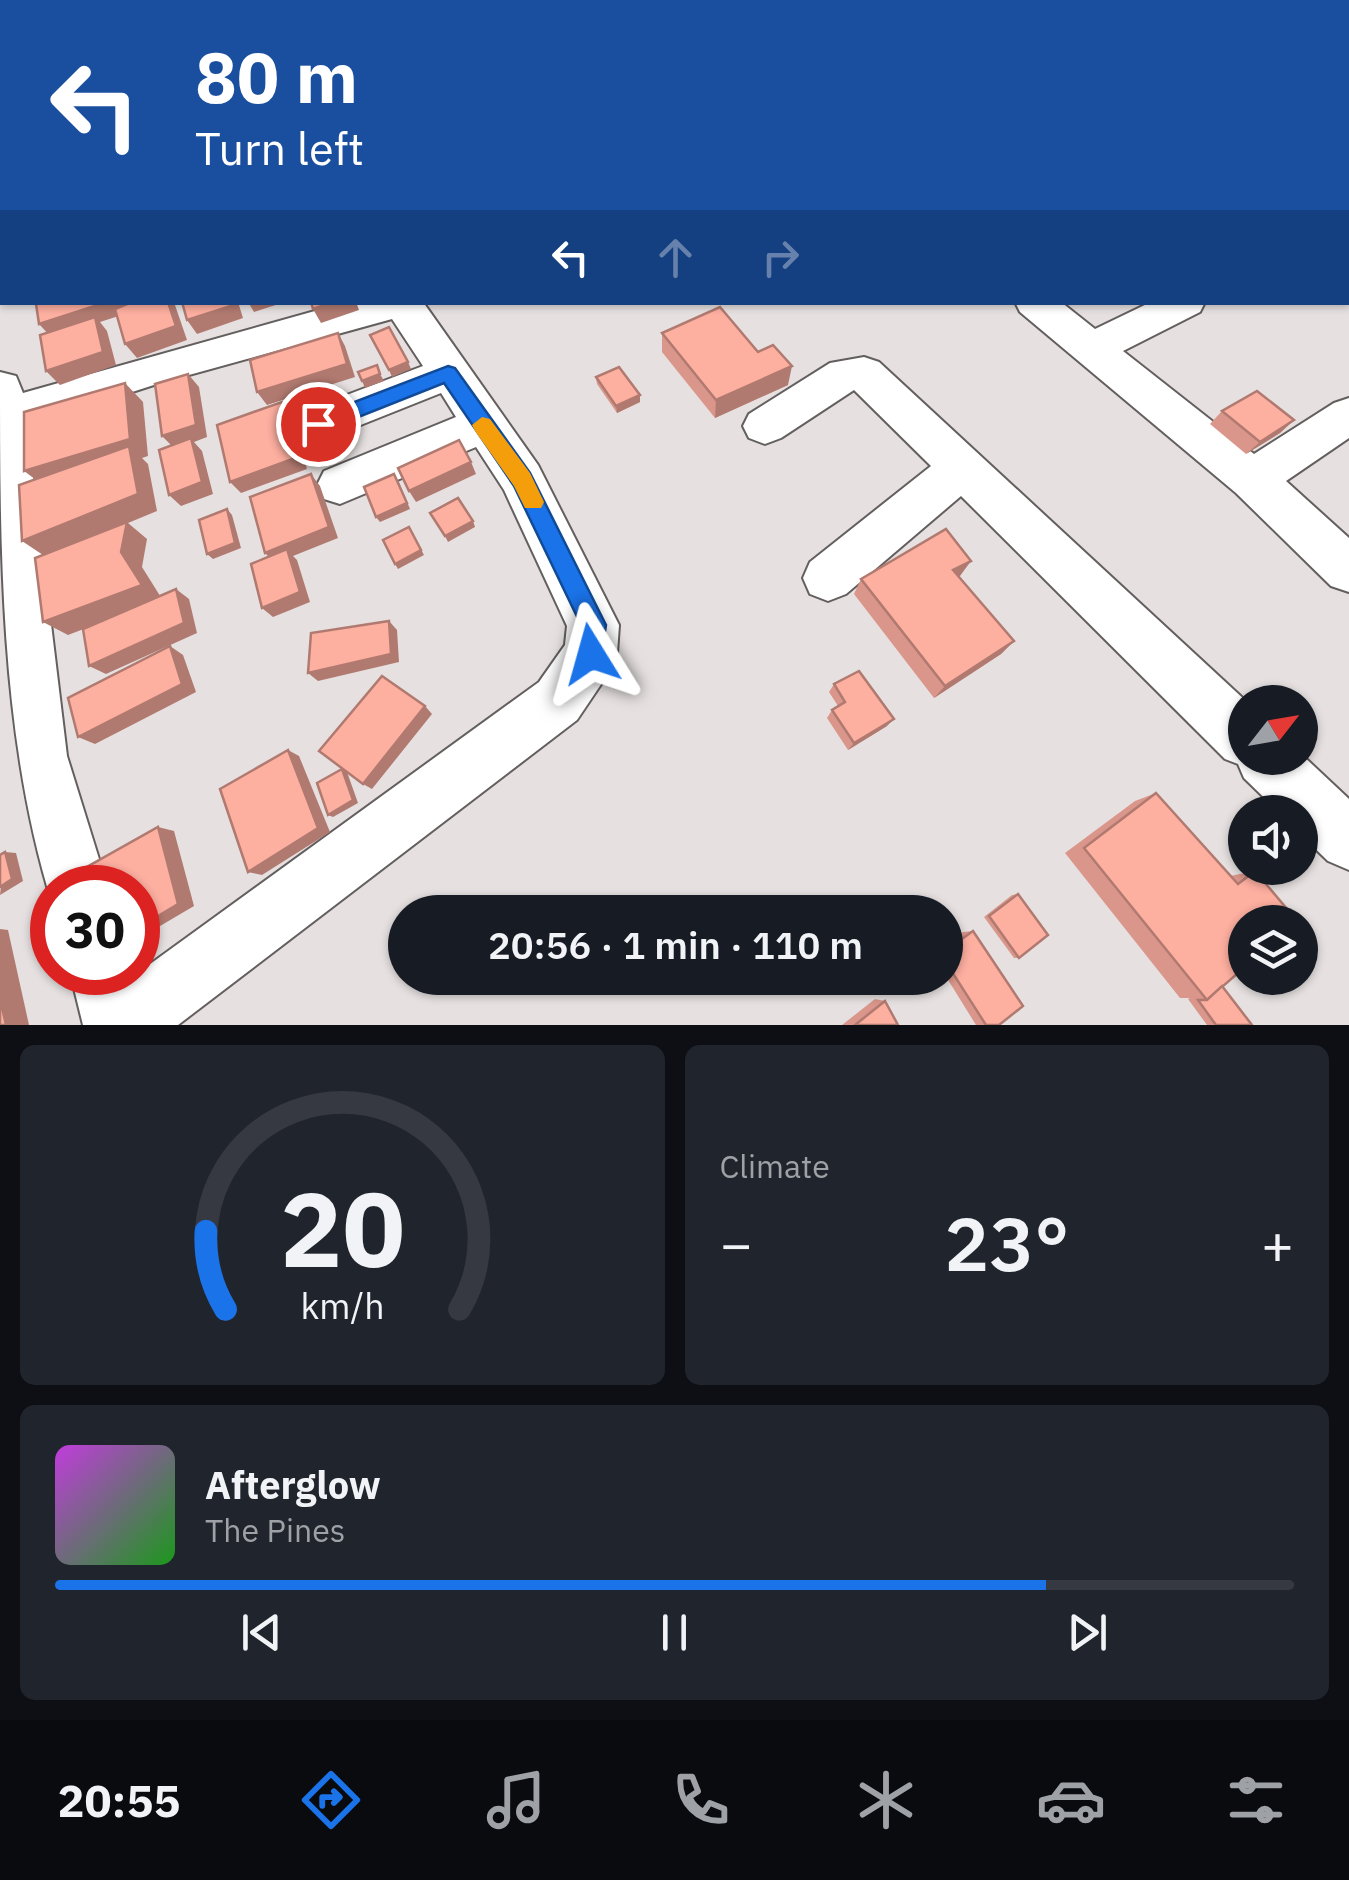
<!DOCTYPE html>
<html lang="en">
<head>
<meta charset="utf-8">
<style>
  :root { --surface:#171b24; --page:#20242c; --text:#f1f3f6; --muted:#9ea1a6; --line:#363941; --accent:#1a73e8 }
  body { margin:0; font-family:"IBM Plex Sans",sans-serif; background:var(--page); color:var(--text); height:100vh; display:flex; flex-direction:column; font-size:38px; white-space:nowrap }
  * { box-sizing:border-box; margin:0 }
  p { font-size:32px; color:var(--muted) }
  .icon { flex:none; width:55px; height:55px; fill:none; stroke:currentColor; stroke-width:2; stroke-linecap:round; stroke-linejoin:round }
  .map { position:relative; height:1025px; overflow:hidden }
  .side { display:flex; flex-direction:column; gap:20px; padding:20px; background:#0d0f14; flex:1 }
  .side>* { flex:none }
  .banner { position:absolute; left:0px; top:0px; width:1350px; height:305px; box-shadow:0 2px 8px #0004; background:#1a4fa0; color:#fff; overflow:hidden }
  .needle { width:65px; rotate:59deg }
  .buttons { position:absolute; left:1228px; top:685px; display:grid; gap:20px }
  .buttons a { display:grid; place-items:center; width:90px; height:90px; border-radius:50%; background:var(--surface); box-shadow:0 2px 8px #0004; font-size:50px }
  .speed { position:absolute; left:30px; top:865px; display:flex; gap:20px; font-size:50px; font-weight:700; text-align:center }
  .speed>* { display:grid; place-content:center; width:130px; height:130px; border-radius:50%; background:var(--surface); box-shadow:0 2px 8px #0004; line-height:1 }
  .speed .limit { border:15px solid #d22; background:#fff; color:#111 }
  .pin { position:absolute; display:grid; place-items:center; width:85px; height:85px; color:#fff; margin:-42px; border:5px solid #fff; border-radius:50%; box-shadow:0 2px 10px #0007 }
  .me { position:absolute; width:110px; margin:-55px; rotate:352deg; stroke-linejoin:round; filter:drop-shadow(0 0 8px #0008) }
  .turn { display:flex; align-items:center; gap:35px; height:210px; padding:0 30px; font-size:45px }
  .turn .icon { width:130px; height:130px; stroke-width:2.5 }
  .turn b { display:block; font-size:70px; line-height:85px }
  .lanes { display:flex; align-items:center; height:95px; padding:0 30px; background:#0003; justify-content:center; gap:50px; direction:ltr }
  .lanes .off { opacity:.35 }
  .big { font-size:75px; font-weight:600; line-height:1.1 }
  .side .widget { flex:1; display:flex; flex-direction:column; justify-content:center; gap:15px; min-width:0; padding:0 35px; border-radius:15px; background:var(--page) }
  .side .dial { align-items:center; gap:0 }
  .dial svg { height:260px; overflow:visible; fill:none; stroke:var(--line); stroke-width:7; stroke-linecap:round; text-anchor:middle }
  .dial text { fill:var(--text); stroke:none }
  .song { display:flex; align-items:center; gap:30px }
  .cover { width:120px; height:120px; border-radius:15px; background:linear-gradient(135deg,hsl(290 70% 55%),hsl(120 70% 35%)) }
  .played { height:10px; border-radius:5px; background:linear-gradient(90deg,var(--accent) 80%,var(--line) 80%) }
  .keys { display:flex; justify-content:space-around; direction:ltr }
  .heat { display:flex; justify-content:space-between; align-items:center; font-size:55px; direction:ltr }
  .side .tiles { flex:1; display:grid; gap:20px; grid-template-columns:1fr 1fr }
  .widget:last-child { grid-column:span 2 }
  .trip { position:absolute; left:388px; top:895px; width:575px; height:100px; border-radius:50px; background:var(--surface); box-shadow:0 2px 8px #0004; font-weight:600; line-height:100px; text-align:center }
  .menu { display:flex; height:160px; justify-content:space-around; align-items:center; background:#090b0e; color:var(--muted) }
  .menu .icon { width:70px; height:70px }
  .menu .current { color:var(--accent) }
  .menu b { font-size:45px; color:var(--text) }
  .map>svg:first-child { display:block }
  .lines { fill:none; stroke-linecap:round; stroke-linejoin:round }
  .minor-casing { stroke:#635f5e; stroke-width:4 }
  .minor { fill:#fff; fill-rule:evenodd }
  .wall { fill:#da968a }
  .shaded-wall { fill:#b17a70 }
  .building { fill:#fdafa0; stroke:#b17a70; stroke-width:2.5 }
  .route { fill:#1a73e8; stroke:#114b97; stroke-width:2.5 }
  .slow { fill:#f59e0b }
</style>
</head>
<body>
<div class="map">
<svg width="1349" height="1025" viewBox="0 0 1349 1025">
  <rect width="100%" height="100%" fill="#e6e1e0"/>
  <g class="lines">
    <defs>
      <g id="minor">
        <path d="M 223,0 L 252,0 L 253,2 L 225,2 Z"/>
        <path d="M 864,0 L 895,0 L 896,2 L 866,2 Z"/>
        <path d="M 1089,0 L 1120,0 L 1121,2 L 1091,2 Z"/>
        <path d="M 2,22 L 2,40 L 0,41 L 0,23 Z"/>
        <rect x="1348" y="59" width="1" height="18"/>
        <path d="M 347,302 L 423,302 L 538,465 L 619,625 L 617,653 L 610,671 L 577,720 L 178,1025 L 83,1025 L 70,972 L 135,975 L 539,682 L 565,645 L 567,626 L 504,490 L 476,447 L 340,504 L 324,499 L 317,485 L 324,471 L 456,417 L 441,393 L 318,442 L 302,436 L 296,424 L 302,412 L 423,366 L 392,319 L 160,383 L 27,426 L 67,756 L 108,888 L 52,888 L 52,903 C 0,737 0,548 0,372 L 16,376 L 23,393 Z"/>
        <path d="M 1015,302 L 1061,302 L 1095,329 L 1151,302 L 1205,302 L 1200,312 L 1123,351 L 1254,454 L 1334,403 L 1349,398 L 1349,438 L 1286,481 L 1349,538 L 1349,592 L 1331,586 L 1236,493 L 1020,312 Z"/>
        <path d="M 864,357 L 879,362 L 1247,702 L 1245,758 L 1300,758 L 1300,753 L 1349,799 L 1349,870 L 1328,861 L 1300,834 L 1300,812 L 1279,812 L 1244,778 L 1238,764 L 1225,759 L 961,496 L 846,594 L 828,601 L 810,594 L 803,578 L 810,562 L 931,466 L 854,390 L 781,438 L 765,444 L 749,438 L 743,426 L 749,414 L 830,363 Z"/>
      </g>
    </defs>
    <!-- minor casing -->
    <use href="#minor" class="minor-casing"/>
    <!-- minor -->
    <use href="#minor" class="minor"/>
  </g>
  <!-- wall -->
  <g class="wall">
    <path d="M 909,0 L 954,0 L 953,2 L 913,2 Z"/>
    <path d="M 1000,0 L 1073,0 L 1072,2 L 999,2 Z"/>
    <path d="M 1329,0 L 1349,0 L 1349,8 L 1348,8 L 1348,2 L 1335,2 Z"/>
    <path d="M 662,333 L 788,385 L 715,418 L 662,352 Z"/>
    <path d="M 596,377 L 640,395 L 640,402 L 617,413 L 597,384 Z"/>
    <path d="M 1222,411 L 1294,420 L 1280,433 L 1246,454 L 1210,424 Z"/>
    <path d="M 959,576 L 1014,641 L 1001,654 L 934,698 L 854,594 L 861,579 L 960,576 Z"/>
    <path d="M 834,684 L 887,726 L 848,750 L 827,718 L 832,710 L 838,706 L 829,692 Z"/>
    <path d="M 1156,793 L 1230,876 L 1255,871 L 1222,986 L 1252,1025 L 1207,1025 L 1188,999 L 1190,998 L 1180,998 L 1065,853 L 1135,801 Z"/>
    <path d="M 1018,894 L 1019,958 L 1014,958 L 984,917 L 1012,895 Z"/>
    <path d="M 973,931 L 999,1025 L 976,1025 L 945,975 L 945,945 L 963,932 Z"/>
    <path d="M 875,999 L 885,1001 L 898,1025 L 842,1025 Z"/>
  </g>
  <!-- shaded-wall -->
  <g class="shaded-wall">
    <path d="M 10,0 L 50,0 L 41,2 L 12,2 Z"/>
    <path d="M 177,0 L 207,0 L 208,2 L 175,2 Z"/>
    <path d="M 931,0 L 954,0 L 953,2 L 931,2 Z"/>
    <path d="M 0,59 L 2,68 L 2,100 L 0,101 Z"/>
    <path d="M 2,159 L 2,177 L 0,175 L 0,160 Z"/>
    <path d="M 107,302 L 162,302 L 100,322 L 107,331 L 116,365 L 60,385 L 46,371 L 52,338 L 39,324 Z"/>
    <path d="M 168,302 L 173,302 L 175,305 L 187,340 L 137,358 L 125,344 Z"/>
    <path d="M 233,302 L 238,302 L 243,318 L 197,334 L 187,320 Z"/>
    <path d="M 248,302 L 285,302 L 254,312 Z"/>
    <path d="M 333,302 L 356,302 L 359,310 L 321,323 L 313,309 Z"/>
    <path d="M 338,333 L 345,346 L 355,377 L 267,405 L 257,392 Z"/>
    <path d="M 408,362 L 411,369 L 392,377 L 389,370 Z"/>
    <path d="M 792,366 L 788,385 L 715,418 L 716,400 Z"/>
    <path d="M 188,374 L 199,387 L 207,437 L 194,442 L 202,451 L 213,494 L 181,506 L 169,495 L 174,448 L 162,436 Z"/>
    <path d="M 380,374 L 384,381 L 365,388 L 362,381 Z"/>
    <path d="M 125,383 L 143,402 L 148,456 L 142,458 L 148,464 L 157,511 L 128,523 L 147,539 L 142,567 L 162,599 L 68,635 L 43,622 L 46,557 L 22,541 L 47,488 L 24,471 Z"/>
    <path d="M 640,395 L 640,402 L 617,413 L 616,406 Z"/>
    <path d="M 282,402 L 291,415 L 307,469 L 241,493 L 230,482 Z"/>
    <path d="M 1294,420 L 1280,433 L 1246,454 L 1260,442 Z"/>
    <path d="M 471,462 L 476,474 L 416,502 L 409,491 Z"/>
    <path d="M 311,474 L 320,486 L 338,538 L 293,556 L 297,560 L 310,602 L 273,617 L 262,608 L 275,563 L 265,553 Z"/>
    <path d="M 398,480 L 410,509 L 380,522 L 376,517 Z"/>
    <path d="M 227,509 L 232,515 L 241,548 L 213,559 L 207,554 Z"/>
    <path d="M 473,521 L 475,527 L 448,542 L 445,536 Z"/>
    <path d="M 409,527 L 424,555 L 398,569 L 395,564 Z"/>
    <path d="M 971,561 L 960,576 L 943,585 L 953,570 Z"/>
    <path d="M 176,589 L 189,599 L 197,633 L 106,674 L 89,666 Z"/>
    <path d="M 389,621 L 397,630 L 399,662 L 318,681 L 308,673 Z"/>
    <path d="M 1014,641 L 1001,654 L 934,698 L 945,686 Z"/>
    <path d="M 170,646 L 183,655 L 196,692 L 95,744 L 78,737 Z"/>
    <path d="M 425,706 L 432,714 L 372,789 L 363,784 Z"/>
    <path d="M 894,719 L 887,726 L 848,750 L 854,743 Z"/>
    <path d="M 288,750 L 299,756 L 330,832 L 262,875 L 248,872 Z"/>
    <path d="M 342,769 L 347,772 L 358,803 L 333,817 L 328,815 Z"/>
    <path d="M 158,827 L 174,831 L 194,906 L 138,939 L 138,928 Z"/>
    <path d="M 5,852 L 16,853 L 23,881 L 0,895 Z"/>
    <path d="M 0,929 L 8,930 L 29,1025 L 6,1025 L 0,999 Z"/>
  </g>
  <!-- building -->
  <g class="building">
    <path d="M 36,0 L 68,0 L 59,2 L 24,2 Z"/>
    <path d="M 126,0 L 184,0 L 175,2 L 124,2 L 123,1 Z"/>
    <path d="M 807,0 L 860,0 L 864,2 L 810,2 Z"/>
    <path d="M 965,0 L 973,0 L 977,2 L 958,2 Z"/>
    <path d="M 1024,0 L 1070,0 L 1065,2 L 1066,2 L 1028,2 Z"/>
    <path d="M 1273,0 L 1317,0 L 1322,2 L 1267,2 Z"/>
    <path d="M 2,114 L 2,135 L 0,136 L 0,115 Z"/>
    <path d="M 1348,139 L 1349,140 L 1349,169 L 1348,168 Z"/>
    <path d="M 2,143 L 2,159 L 0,160 L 0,144 Z"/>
    <path d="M 40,302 L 107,302 L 39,324 L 36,304 Z"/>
    <path d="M 132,302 L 168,302 L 176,326 L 125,344 L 115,309 Z"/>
    <path d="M 182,302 L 233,302 L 234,305 L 187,320 Z"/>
    <path d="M 311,302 L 333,302 L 313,309 Z"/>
    <path d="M 720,307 L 758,352 L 773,345 L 792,366 L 716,400 L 662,333 Z"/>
    <path d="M 95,317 L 103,352 L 46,371 L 40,335 Z"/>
    <path d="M 389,327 L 408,362 L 389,370 L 370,335 Z"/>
    <path d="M 338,333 L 347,364 L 257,392 L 250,360 Z"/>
    <path d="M 377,365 L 380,374 L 362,381 L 358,372 Z"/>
    <path d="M 619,367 L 640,395 L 616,406 L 596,377 Z"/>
    <path d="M 188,374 L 196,425 L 162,436 L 155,384 Z"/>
    <path d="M 125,383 L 130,439 L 24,471 L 24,412 Z"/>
    <path d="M 1257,391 L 1294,420 L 1260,442 L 1222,411 Z"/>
    <path d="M 282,402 L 298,457 L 230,482 L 217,425 Z"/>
    <path d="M 191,438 L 202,482 L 169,495 L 159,450 Z"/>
    <path d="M 459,440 L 471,462 L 409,491 L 398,468 Z"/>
    <path d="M 129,446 L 138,494 L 22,541 L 19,485 Z"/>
    <path d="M 311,474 L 329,527 L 265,553 L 250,497 Z"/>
    <path d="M 394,474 L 407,503 L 376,517 L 364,487 Z"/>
    <path d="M 458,498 L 473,521 L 445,536 L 430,513 Z"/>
    <path d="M 227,509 L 235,543 L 207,554 L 199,520 Z"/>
    <path d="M 127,522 L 121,552 L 142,585 L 43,622 L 35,558 Z"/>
    <path d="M 409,527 L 421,550 L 395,564 L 383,540 Z"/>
    <path d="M 946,529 L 971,561 L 953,570 L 1014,641 L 945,686 L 861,579 Z"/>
    <path d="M 287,549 L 300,592 L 262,608 L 251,564 Z"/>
    <path d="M 176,589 L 184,623 L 89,666 L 83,629 Z"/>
    <path d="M 389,621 L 391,654 L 308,673 L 311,633 Z"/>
    <path d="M 170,646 L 182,684 L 78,737 L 68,698 Z"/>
    <path d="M 859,671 L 894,719 L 854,743 L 832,710 L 845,702 L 834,684 Z"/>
    <path d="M 382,676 L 425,706 L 363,784 L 319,751 Z"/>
    <path d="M 288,750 L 318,828 L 248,872 L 220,789 Z"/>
    <path d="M 342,769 L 353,800 L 328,815 L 317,783 Z"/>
    <path d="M 1156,793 L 1238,884 L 1255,871 L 1298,922 L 1245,922 L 1245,967 L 1207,1000 L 1084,848 Z"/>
    <path d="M 158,827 L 178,904 L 138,928 L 138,888 L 81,888 L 78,872 Z"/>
    <path d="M 5,852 L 12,879 L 0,887 L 0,855 Z"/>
    <path d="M 1018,894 L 1048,935 L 1019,958 L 989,916 Z"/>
    <path d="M 973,931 L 1023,1006 L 999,1025 L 986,1025 L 945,961 L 945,951 Z"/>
    <path d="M 1222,986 L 1252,1025 L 1216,1025 L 1198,1000 L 1207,1000 Z"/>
    <path d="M 0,999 L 6,1025 L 0,1025 Z"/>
    <path d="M 885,1001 L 898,1025 L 855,1025 Z"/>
  </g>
  <!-- route -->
  <path class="route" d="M 448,366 L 455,368 L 530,473 L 606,625 L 600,662 L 591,666 L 582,662 L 578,654 L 581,625 L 514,486 L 444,383 L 318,433 L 307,424 L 310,419 Z"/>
  <!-- slow -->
  <path class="slow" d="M 482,417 L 490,419 L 530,473 L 544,502 L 541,508 L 525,508 L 514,486 L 475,431 L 472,425 Z"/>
</svg>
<div class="buttons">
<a><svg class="needle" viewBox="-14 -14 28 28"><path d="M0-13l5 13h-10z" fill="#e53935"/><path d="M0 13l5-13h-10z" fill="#9ea1a6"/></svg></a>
<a><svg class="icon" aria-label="sound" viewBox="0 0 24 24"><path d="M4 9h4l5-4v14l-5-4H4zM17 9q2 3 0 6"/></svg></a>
<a><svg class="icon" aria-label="layers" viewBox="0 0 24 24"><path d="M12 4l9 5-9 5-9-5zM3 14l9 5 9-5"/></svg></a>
</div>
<div class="speed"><div class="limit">30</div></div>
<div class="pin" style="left:318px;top:424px;background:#d93025"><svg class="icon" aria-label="arrive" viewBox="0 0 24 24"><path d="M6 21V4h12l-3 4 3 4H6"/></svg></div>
<svg class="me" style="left:591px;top:654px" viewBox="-20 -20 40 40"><path d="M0-17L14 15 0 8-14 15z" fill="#1a73e8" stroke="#fff" stroke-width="4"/></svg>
<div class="trip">20:56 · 1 min · 110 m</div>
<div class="banner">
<div class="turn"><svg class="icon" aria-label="left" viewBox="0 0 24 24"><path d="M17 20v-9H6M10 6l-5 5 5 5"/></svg><div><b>80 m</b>Turn left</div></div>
<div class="lanes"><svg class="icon" aria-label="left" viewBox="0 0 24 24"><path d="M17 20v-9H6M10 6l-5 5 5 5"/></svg><svg class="icon off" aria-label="ahead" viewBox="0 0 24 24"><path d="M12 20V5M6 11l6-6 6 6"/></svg><svg class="icon off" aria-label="right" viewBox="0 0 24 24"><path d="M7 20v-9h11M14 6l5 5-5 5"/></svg></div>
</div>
</div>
<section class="side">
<div class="tiles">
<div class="widget dial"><svg viewBox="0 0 100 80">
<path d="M14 69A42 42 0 1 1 86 69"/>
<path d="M14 69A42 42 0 0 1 8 45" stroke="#1a73e8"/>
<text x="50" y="56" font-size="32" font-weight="700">20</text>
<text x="50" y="72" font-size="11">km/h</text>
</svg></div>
<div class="widget"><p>Climate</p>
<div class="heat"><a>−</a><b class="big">23°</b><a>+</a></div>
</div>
<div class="widget">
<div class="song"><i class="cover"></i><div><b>Afterglow</b><p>The Pines</p></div></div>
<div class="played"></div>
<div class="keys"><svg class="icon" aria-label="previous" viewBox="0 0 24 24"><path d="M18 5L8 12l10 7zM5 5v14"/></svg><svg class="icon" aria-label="pause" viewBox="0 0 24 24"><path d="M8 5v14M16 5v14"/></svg><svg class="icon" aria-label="next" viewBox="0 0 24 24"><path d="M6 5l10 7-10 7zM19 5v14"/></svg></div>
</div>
</div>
</section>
<nav class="menu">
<b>20:55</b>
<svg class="icon current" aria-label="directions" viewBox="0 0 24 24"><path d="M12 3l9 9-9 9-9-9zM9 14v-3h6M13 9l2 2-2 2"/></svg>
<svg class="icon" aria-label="music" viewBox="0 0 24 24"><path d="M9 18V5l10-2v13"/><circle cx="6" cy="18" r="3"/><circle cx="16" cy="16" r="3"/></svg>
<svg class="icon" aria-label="phone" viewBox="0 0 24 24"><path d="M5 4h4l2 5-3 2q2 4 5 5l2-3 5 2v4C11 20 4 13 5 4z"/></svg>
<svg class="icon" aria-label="climate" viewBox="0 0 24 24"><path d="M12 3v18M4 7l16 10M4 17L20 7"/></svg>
<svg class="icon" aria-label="car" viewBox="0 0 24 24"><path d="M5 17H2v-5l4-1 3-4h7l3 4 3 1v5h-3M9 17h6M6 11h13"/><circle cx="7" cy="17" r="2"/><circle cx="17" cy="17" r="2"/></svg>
<svg class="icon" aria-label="filters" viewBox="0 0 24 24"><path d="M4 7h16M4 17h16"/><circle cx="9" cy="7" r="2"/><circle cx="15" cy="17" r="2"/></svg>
</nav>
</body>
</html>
